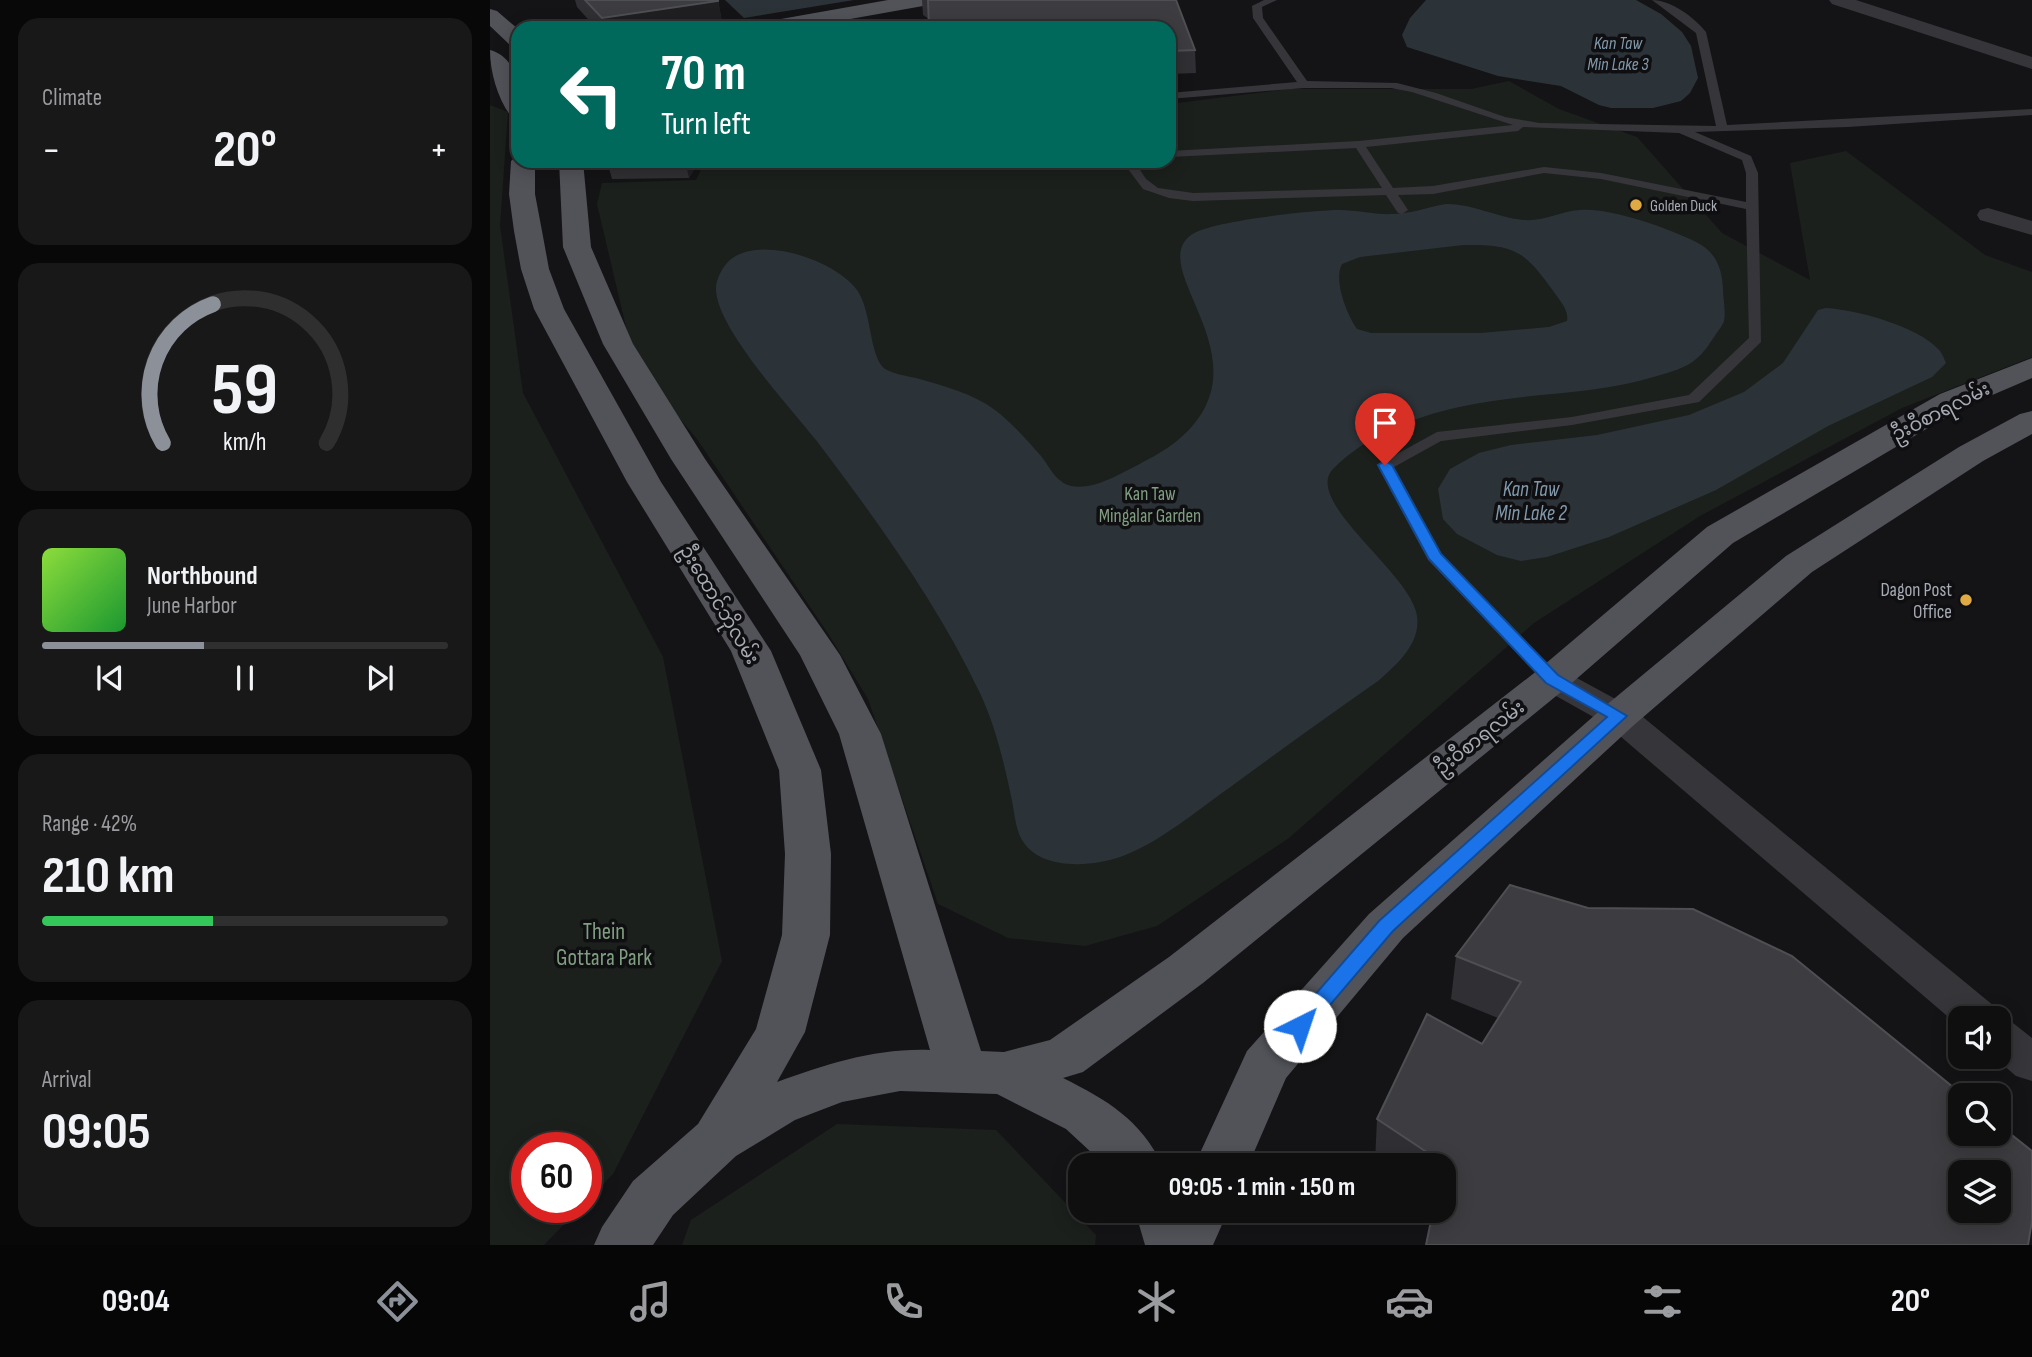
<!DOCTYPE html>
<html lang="en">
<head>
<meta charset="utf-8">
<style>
  :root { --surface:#0f0f10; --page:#181819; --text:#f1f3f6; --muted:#9b9c9f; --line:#2f2f30; --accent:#8c9099 }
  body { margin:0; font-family:"Sofia Sans Condensed","Noto Sans Myanmar",sans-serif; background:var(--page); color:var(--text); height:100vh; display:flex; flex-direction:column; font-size:26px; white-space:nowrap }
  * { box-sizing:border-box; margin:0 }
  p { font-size:23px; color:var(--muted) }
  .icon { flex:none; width:38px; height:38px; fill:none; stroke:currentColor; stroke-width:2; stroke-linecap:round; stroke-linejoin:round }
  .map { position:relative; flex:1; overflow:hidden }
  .panel { display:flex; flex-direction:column; gap:18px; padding:18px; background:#080809; width:490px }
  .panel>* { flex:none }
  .guide { position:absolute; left:21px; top:21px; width:665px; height:147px; border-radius:21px; box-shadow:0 4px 18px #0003,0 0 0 2px var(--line); background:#00695c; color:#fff; overflow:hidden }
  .controls { position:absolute; left:1458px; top:1006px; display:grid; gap:14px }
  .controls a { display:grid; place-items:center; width:63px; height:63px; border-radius:14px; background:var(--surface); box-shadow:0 4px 18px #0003,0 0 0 2px var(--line); font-size:35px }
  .speed { position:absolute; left:21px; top:1132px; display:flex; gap:14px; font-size:35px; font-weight:700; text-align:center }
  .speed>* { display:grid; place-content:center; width:91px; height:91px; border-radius:50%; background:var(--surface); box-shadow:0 4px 18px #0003,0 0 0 2px var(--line); line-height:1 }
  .speed .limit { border:10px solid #d22; background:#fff; color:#111 }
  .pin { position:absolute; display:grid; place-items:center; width:60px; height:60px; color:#fff; margin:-72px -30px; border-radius:50% 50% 50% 0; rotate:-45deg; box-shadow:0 0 7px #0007 }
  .pin .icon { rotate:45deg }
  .me { position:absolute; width:77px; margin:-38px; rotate:41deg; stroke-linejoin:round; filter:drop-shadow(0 0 5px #0008) }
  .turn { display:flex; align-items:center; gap:24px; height:147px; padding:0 35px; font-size:32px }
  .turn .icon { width:91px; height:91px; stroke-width:2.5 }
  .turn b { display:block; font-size:49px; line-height:60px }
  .big { font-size:52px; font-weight:700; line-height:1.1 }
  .panel .widget { flex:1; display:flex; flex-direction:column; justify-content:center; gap:10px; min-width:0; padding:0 24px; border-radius:21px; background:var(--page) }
  .panel .dial { align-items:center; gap:0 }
  .dial svg { height:182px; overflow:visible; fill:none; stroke:var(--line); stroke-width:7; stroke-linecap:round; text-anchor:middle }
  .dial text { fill:var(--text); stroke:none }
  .song { display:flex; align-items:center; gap:21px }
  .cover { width:84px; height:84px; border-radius:10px; background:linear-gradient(135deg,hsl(90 70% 55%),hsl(130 70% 35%)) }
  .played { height:7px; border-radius:4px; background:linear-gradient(90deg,var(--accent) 40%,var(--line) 40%) }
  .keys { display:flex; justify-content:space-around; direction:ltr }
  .heat { display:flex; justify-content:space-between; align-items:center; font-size:38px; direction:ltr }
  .charge { height:10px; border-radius:5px; background:linear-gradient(90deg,#34c759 42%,var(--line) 0) }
  .trip { position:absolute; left:578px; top:1153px; width:388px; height:70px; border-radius:21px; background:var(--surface); box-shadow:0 4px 18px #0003,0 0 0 2px var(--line); font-weight:700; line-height:70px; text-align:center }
  .tabs { display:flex; height:112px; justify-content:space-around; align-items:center; background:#060606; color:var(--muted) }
  .tabs .icon { width:49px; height:49px }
  .tabs .current { color:var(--accent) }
  .tabs b { font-size:32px; color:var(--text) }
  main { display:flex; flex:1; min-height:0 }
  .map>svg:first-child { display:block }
  .green { fill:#1b201c }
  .water { fill:#2c3338; fill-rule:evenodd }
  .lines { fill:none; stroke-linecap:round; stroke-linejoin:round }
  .lane { fill:#36363a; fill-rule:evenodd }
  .street { fill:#36363a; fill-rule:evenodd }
  .primary { fill:#525359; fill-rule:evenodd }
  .wall { fill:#303034 }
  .shaded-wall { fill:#1f1f22 }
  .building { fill:#3d3d41; stroke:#4d4f53; stroke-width:2; fill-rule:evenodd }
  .route { fill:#1a73e8; stroke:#114b97; stroke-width:2 }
  .poi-dot { fill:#dfa943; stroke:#0f0f11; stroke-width:2.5 }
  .labels { text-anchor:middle; stroke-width:7; stroke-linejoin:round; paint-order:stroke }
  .far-poi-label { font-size:16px; fill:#a7abb4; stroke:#0f0f11; text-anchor:start }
  .far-water-label { font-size:18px; font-style:italic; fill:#8299ac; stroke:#0f0f11 }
  .street-label { font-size:19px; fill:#a7abb4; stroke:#0f0f11 }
  .park-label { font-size:19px; fill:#809e82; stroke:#0f0f11 }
  .poi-label { font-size:19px; fill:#a7abb4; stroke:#0f0f11; text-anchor:end }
  .water-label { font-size:21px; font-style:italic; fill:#8299ac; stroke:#0f0f11 }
  .near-park-label { font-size:23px; fill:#809e82; stroke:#0f0f11 }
</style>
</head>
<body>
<main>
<section class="panel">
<div class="widget"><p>Climate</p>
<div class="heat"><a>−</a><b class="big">20°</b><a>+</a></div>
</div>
<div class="widget dial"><svg viewBox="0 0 100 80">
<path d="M14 69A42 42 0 1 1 86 69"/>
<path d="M14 69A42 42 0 0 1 36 8" stroke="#8c9099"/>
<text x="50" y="56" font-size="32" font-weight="700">59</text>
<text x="50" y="72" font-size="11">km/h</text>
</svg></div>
<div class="widget">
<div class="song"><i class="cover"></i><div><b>Northbound</b><p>June Harbor</p></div></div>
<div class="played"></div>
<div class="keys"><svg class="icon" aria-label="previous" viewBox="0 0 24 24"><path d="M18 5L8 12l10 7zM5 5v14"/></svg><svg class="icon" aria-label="pause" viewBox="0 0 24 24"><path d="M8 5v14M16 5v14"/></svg><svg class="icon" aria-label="next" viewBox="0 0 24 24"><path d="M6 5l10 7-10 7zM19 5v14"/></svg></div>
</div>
<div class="widget"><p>Range · 42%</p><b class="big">210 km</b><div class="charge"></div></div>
<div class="widget"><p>Arrival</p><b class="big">09:05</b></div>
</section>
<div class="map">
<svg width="1542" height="1245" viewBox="0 0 1542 1245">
  <rect width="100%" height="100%" fill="#141416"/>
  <!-- green -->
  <g class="green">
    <path d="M 1019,81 L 1069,109 L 1147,137 L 1232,233 L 1320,280 L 1300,163 L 1356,151 L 1495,255 L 1542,272 L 1542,357 L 1412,408 L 1210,516 L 1044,623 L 799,838 L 667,926 L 595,946 L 518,938 L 448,904 L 378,699 L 339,635 L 207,439 L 154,376 L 137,331 L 107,204 L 112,183 L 206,180 L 215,161 L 679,161 L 679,104 L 800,89 L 981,89 Z"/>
    <path d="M 0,105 L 18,112 L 10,226 L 33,393 L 173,657 L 232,961 L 123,1174 L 96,1202 L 96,1148 L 37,1148 L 37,1208 L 90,1208 L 54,1245 L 0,1245 Z"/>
    <path d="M 347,1124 L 506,1130 L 606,1235 L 605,1245 L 192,1245 L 201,1220 Z"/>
  </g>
  <!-- water -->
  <g class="water">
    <path d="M 235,0 L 364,0 L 254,18 Z"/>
    <path d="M 936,0 L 1146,0 L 1171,14 L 1192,32 L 1201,46 L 1208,78 L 1200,93 L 1191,101 L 1163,108 L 1121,108 L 1109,105 L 1071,86 L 1008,76 L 917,47 L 912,35 L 920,18 Z"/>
    <path d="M 956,204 C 983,204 1006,217 1033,220 C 1054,222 1070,211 1090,210 C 1122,208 1177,228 1206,242 C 1226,252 1232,268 1233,289 C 1233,299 1236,312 1234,321 C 1233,325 1228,331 1226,334 C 1220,343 1214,353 1206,359 C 1196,368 1180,372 1167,376 C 1103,396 1034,392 969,407 C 924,417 875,436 843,469 C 812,501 922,574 927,616 C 931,644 906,665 888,681 C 838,716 788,752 739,788 C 705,812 669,843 630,857 C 601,867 548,871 531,838 C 525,827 524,808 521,796 C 514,762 505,725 490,693 C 447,603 386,519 326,440 C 301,408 225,327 226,288 C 226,279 233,266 240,260 C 271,234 346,261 367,290 C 382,311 379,357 395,369 C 404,374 416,376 426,378 C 454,386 482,393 505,410 C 522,423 537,440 551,456 C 557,463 563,476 571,481 C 574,484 578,485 581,486 C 602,490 624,477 642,468 C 657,460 675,451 688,440 C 782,361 654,270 701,235 C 719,221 823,210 849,210 C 867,210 885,215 903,214 C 920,214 938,207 956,204 ZM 973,245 C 1025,244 1035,251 1064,292 C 1070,301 1079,310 1077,321 L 1059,327 L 991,333 L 881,333 L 867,329 C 857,315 843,280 852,264 L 870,257 Z"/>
    <path d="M 1336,308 C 1367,310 1427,326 1448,349 C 1452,352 1454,359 1456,363 L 1442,377 L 1338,426 L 1226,490 L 1119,537 L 1057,557 L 1031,561 L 1007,555 L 967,534 L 953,519 L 948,489 L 960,469 L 989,453 L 1021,445 L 1107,435 L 1199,415 L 1254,392 L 1293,363 L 1328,310 Z"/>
  </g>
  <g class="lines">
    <!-- lane -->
    <path class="lane" d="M 774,0 L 787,0 L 772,7 L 773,18 L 817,81 L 907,83 L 946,93 L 1015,117 L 1049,123 L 1226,126 L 1206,33 L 1162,0 C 1181,0 1204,17 1216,32 L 1237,125 L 1542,109 L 1542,115 L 1358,127 L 1205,132 L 1261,156 L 1268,173 L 1271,342 L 1209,402 L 1082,425 L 951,441 L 904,467 L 951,554 L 1068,675 L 1071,679 L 1068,683 L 1056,683 L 938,560 L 887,465 L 947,432 L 1082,417 L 1199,395 L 1259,338 L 1256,209 L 1111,179 L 1054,173 L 943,194 L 908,195 L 918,210 L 912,214 L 908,213 L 896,195 L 703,201 L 679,198 L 653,189 L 632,161 L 644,161 L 656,179 L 668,188 L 703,193 L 892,188 L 866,148 L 679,157 L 679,151 L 869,141 L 1023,125 L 922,92 L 901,88 L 814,88 L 679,99 L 679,93 L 807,82 L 763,18 L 762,6 ZM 1033,127 L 1189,133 L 1252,160 L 1256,173 L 1256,202 L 1111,173 L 1054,167 L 943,186 L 903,188 L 876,147 L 1028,131 Z"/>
    <!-- street -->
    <g class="street">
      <path d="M 1339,0 L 1366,0 L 1542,57 L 1542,69 L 1342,4 Z"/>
      <path d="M 1498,208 L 1542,221 L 1542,235 L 1490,220 L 1487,215 L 1490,210 Z"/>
      <path d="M 1062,668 L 1074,671 L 1142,708 L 1504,1006 L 1510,1018 L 1523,1023 L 1542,1038 L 1542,1081 L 1526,1076 L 1504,1057 L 1508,1057 L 1508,1018 L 1470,1018 L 1470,1027 L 1116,724 L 1050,687 L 1045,679 L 1050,671 Z"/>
    </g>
    <!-- primary -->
    <g class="primary">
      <path d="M 398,0 L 443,0 L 440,4 L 433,6 L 310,28 L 263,28 L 267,24 L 274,22 Z"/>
      <path d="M 0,9 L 7,11 L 28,29 L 28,46 L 20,45 L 0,26 Z"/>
      <path d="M 0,50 C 30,58 28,93 28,117 L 20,115 C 7,97 0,71 0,50 Z"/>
      <path d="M 28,155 L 28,161 L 45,161 L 45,194 L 52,231 L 59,269 L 74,309 L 171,482 L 281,651 L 331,770 L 341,854 L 340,935 L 315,1032 L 287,1082 C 337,1064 386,1048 440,1050 L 349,734 L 310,655 L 181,459 L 113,344 L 73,247 L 69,161 L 93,161 L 101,247 L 143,344 L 215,459 L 350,655 L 391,734 L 491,1051 L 514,1052 L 560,1040 L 679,957 L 1048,670 L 1217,527 L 1450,394 L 1542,358 L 1542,378 L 1472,408 L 1243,543 L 1076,688 L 713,983 L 593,1072 L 573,1078 C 617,1100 650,1119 673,1166 L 616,1166 L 576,1129 L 507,1094 L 410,1091 L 352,1102 L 305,1120 L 246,1156 L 183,1215 L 163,1245 L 104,1245 L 112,1227 L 143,1181 L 208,1124 L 266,1029 L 292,935 L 295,854 L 289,770 L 241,651 L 137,482 L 44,309 L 31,269 L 24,231 L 19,194 L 21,161 Z"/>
      <path d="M 1542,411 L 1542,434 L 1493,461 L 1322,572 L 1144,725 L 913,938 L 796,1078 L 758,1166 L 704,1166 L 757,1051 L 879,914 L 1114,707 L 1296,556 L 1469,447 L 1530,414 Z"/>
      <path d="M 645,1211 L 738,1211 L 723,1245 L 655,1245 Z"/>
    </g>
  </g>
  <!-- wall -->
  <g class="wall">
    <path d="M 85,0 L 228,0 L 232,22 L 195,28 L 106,28 L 87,7 Z"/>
    <path d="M 432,0 L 686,0 L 705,50 L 706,73 L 679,74 L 679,28 L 439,19 L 433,15 Z"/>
    <path d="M 117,161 L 209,161 L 199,178 L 122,179 Z"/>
    <path d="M 1098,908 L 954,1166 L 889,1166 L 885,1162 L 887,1119 L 992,1044 L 1008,1018 L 961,999 L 966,956 Z"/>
  </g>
  <!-- shaded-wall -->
  <g class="shaded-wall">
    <path d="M 228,1 L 232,22 L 195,28 L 114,28 L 112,18 Z"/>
    <path d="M 195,161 L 209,161 L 199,178 Z"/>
  </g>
  <!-- building -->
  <g class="building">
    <path d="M 95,0 L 228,0 L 228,1 L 112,18 Z"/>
    <path d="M 438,0 L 686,0 L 705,50 L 679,51 L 679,28 L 439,28 Z"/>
    <path d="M 1020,885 L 1098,908 L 1203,909 L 1302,956 L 1474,1096 L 1470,1096 L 1470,1134 L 1508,1134 L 1508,1124 L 1542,1151 L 1542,1221 L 1538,1245 L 936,1245 L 943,1211 L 954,1211 L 954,1166 L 952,1166 L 953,1163 L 887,1119 L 937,1014 L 992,1044 L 1031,982 L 966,956 ZM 1470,1172 L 1508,1172 L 1508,1211 L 1470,1211 Z"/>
  </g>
  <!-- route -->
  <path class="route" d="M 895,461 L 902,465 L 951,554 L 1068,675 L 1137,716 L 903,931 L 817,1032 L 810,1034 L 803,1032 L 799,1026 L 803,1020 L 889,921 L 1117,717 L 1056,683 L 939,559 L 888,465 Z"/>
  <!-- markers -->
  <g class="poi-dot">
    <circle cx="1146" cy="205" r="7"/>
    <circle cx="1476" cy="600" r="7"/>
  </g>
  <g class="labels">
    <!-- far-poi labels -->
    <g class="far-poi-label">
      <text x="1160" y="211">Golden Duck</text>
    </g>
    <!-- far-water labels -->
    <g class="far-water-label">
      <text x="1128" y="49">Kan Taw<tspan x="1128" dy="21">Min Lake 3</tspan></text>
    </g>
    <!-- street labels -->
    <g class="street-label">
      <text transform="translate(1450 411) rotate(-27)" y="7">ဦးဝီစာရလမ်း</text>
      <text transform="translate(230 604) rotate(59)" y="7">ဦးထောင်ဘိုလမ်း</text>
      <text transform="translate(989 737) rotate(-38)" y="7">ဦးဝီစာရလမ်း</text>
    </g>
    <!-- park labels -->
    <g class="park-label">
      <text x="660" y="500">Kan Taw<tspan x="660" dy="22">Mingalar Garden</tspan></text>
    </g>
    <!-- poi labels -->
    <g class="poi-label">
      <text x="1462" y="596">Dagon Post<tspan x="1462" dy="22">Office</tspan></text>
    </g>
    <!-- water labels -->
    <g class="water-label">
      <text x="1041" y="496">Kan Taw<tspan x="1041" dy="24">Min Lake 2</tspan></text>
    </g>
    <!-- near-park labels -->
    <g class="near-park-label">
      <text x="114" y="939">Thein<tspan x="114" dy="26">Gottara Park</tspan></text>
    </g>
  </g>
</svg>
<div class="controls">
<a><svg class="icon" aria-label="sound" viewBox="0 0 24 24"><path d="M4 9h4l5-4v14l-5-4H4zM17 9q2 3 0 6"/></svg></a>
<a><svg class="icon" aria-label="search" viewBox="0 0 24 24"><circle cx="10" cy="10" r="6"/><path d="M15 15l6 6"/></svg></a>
<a><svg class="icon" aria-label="layers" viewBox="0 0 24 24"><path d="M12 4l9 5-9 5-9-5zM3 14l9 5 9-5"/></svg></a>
</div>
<div class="speed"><div class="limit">60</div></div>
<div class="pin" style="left:895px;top:465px;background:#d93025"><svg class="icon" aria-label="arrive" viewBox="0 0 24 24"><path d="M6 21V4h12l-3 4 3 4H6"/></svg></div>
<svg class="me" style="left:810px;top:1026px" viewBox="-20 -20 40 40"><circle r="19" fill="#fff"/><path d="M0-13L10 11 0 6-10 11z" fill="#1a73e8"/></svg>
<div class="trip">09:05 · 1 min · 150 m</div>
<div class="guide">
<div class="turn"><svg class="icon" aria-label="left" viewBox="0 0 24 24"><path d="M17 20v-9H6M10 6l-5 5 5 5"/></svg><div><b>70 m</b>Turn left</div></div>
</div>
</div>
</main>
<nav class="tabs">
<b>09:04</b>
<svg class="icon current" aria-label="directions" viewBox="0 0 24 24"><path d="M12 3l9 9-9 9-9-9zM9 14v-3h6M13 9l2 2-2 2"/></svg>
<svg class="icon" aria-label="music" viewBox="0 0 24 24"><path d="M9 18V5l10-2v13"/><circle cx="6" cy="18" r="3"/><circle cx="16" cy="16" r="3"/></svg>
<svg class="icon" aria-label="phone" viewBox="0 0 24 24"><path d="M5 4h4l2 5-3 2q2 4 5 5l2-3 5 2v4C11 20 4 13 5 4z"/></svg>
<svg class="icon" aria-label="climate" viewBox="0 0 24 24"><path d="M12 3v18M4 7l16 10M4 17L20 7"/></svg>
<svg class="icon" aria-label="car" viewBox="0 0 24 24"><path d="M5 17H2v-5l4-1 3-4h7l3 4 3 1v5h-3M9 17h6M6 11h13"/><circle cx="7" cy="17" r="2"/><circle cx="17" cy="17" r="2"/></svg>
<svg class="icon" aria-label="filters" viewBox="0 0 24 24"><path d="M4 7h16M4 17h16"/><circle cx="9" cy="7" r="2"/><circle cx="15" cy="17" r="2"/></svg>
<b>20°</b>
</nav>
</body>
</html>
